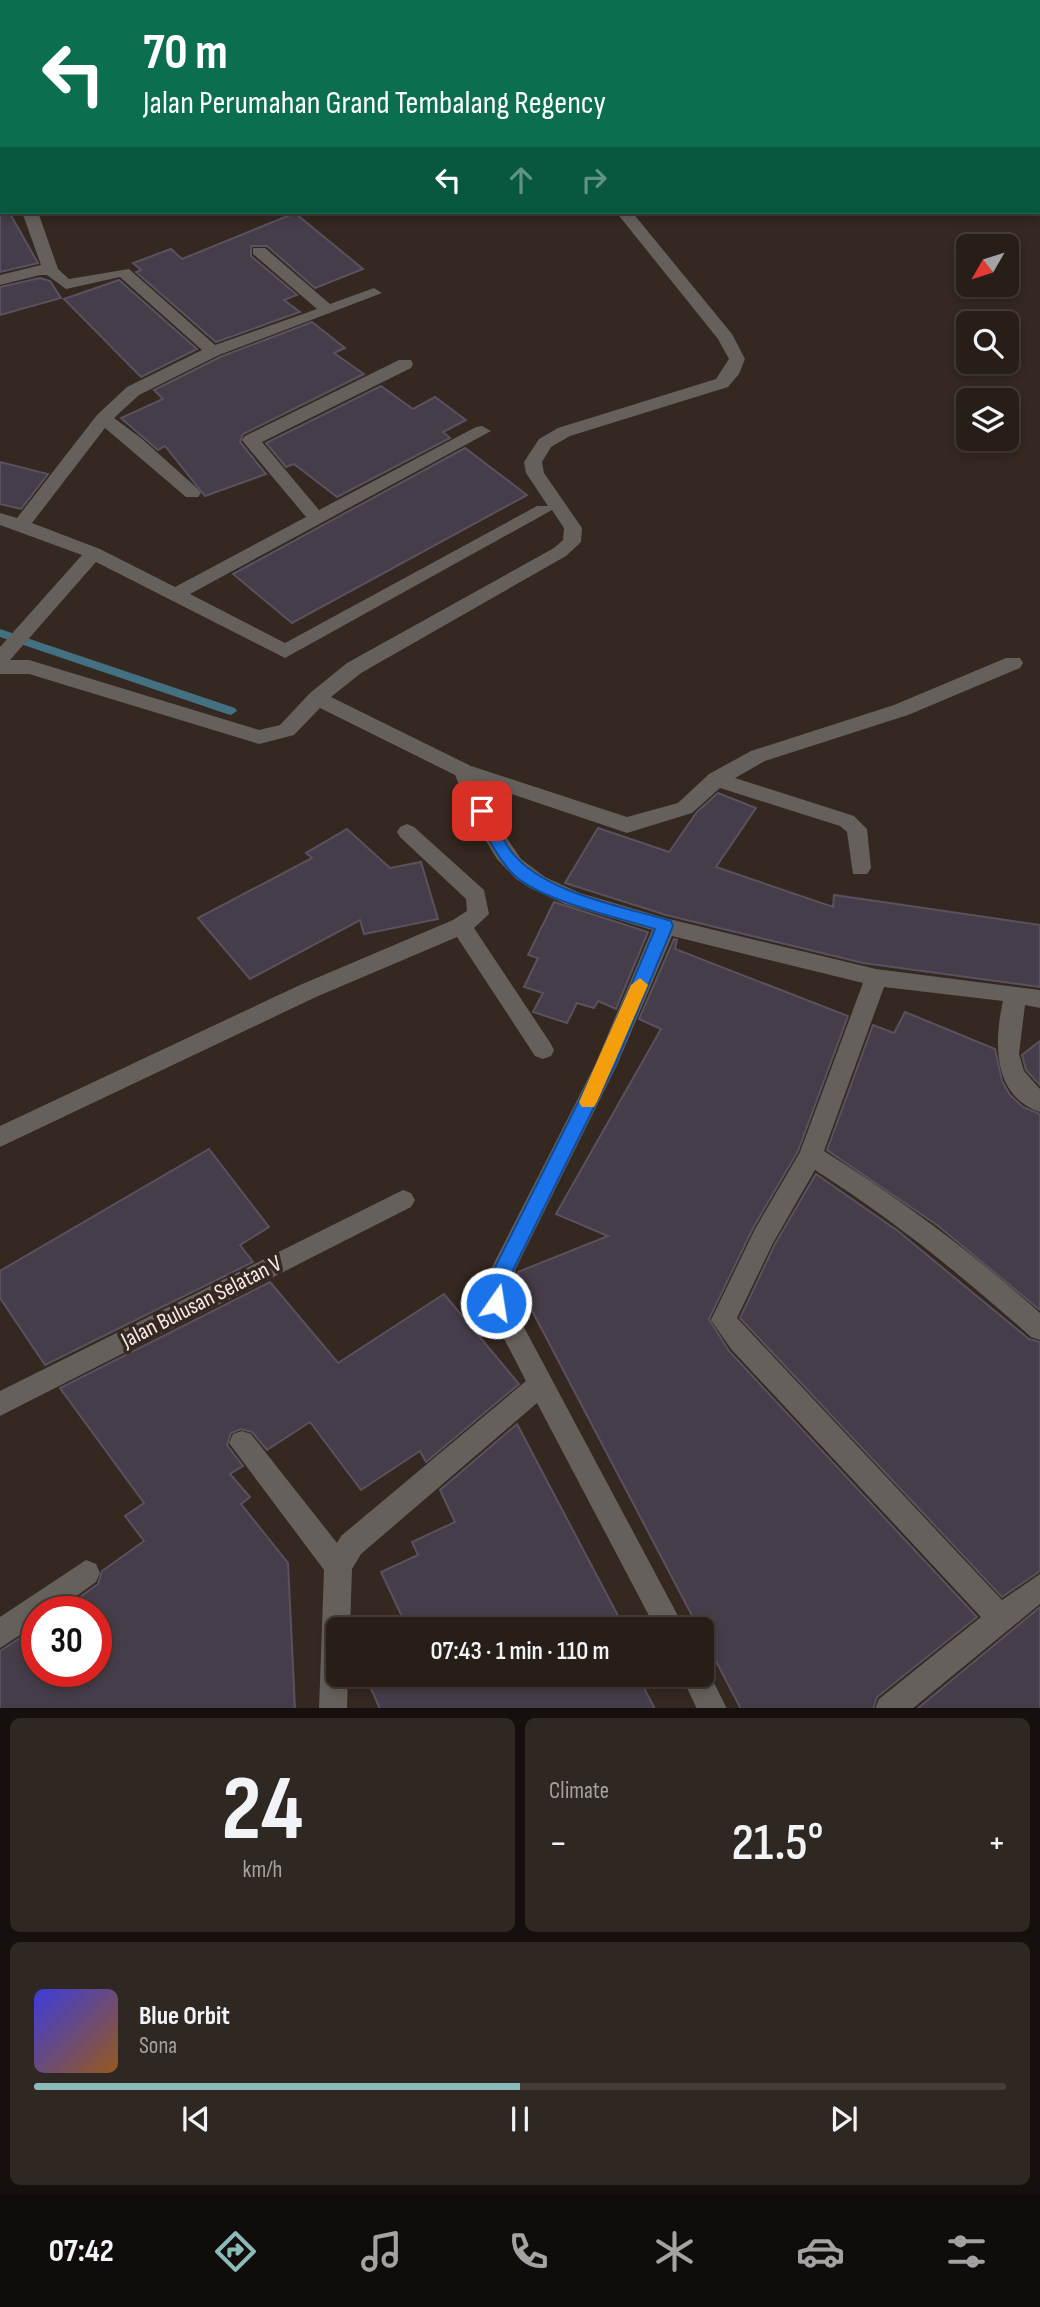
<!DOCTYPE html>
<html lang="en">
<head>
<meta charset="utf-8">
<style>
  :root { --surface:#271e18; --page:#2f2721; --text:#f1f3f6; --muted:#a4a2a2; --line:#433c37; --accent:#8bbbb9 }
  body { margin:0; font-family:"Sofia Sans Condensed",sans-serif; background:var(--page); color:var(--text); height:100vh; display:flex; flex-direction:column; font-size:26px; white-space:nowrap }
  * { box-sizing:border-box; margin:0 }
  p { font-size:23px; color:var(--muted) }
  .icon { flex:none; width:38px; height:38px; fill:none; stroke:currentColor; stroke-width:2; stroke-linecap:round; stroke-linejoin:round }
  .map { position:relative; height:1708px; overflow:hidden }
  .panel { display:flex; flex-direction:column; gap:10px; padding:10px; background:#15100d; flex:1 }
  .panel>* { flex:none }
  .guide { position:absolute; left:0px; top:0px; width:1041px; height:214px; box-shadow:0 4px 10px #0003,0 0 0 2px var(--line); background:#0b6e4f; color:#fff; overflow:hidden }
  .needle { width:46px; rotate:231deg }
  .fabs { position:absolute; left:956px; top:234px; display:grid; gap:14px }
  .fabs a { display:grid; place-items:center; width:63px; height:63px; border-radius:10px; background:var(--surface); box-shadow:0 4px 10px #0003,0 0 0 2px var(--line); font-size:35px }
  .speed { position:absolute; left:21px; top:1596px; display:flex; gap:14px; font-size:35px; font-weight:700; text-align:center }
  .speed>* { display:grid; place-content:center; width:91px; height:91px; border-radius:50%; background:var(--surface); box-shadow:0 4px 10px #0003,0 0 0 2px var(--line); line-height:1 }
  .speed .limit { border:10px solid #d22; background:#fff; color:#111 }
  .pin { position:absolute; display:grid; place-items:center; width:60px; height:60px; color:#fff; margin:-30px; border-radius:14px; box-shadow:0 4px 10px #0006 }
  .me { position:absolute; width:77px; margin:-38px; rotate:13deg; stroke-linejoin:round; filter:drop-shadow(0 0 5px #0008) }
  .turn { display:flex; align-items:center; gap:24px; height:147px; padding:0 28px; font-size:32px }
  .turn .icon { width:91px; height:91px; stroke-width:2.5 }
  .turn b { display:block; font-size:49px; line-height:60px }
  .lanes { display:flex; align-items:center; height:66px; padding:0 28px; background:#0003; justify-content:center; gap:35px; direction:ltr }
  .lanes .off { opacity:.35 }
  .big { font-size:52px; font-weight:600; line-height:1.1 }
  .panel .widget { flex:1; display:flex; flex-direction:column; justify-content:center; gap:10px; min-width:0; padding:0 24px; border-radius:10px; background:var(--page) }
  .panel .dial { align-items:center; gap:0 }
  .dial b { font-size:91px; line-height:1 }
  .song { display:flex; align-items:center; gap:21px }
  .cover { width:84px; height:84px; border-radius:10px; background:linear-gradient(135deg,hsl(240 70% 55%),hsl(30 70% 35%)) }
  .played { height:7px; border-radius:4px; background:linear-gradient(90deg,var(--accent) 50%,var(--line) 50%) }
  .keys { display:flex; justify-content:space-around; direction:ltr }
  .heat { display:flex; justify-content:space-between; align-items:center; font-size:38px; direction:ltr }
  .panel .tiles { flex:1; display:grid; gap:10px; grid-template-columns:1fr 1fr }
  .widget:last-child { grid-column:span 2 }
  .trip { position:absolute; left:326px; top:1617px; width:388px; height:70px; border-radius:10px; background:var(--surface); box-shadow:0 4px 10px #0003,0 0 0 2px var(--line); font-weight:600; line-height:70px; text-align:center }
  .tab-bar { display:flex; height:112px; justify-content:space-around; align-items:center; background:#100c0a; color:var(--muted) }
  .tab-bar .icon { width:49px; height:49px }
  .tab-bar .on { color:var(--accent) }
  .tab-bar b { font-size:32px; color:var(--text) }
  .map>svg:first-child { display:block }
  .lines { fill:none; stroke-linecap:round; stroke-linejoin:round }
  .stream { fill:#437182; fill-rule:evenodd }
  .building { fill:#453d49; stroke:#5a515e; stroke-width:2 }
  .minor { fill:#65605b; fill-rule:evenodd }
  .route { fill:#1a73e8; stroke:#114b97; stroke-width:2 }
  .slow { fill:#f59e0b }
  .labels { text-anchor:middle; stroke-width:7; stroke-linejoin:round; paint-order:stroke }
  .street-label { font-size:23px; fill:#f4ebe6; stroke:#342820 }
</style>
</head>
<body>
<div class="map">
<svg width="1040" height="1709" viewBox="0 0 1040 1709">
  <rect width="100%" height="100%" fill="#342820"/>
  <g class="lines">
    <!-- stream -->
    <path class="stream" d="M 0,629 L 235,708 L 237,711 L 231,715 L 227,714 L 0,637 Z"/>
  </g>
  <!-- building -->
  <g class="building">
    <path d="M 0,212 L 9,212 L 38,263 L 0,272 Z"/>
    <path d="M 295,213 L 363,269 L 315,288 L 267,246 L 251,246 L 251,256 L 297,295 L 284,300 L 300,312 L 216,342 L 136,272 L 141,270 L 133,263 L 171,249 L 182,259 Z"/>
    <path d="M 40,278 L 50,281 L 61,298 L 0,315 L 0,287 Z"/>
    <path d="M 119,280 L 197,349 L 141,377 L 64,299 Z"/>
    <path d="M 312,322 L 345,348 L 334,353 L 364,374 L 243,434 L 240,442 L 266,474 L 205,496 L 165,446 L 158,450 L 121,418 L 163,399 L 154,390 L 220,357 Z"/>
    <path d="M 381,386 L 413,409 L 435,397 L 466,420 L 443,432 L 450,438 L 337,497 L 294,464 L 286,467 L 266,443 Z"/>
    <path d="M 465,448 L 527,495 L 292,623 L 233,574 Z"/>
    <path d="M 0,462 L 48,474 L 21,509 L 0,504 Z"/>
    <path d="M 718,793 L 756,808 L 716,867 L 833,907 L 834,895 L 1040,925 L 1040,987 L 863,963 L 666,915 L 565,883 L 598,828 L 669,852 L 697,812 Z"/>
    <path d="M 347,829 L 390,868 L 421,862 L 438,919 L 364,934 L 360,920 L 250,979 L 198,918 L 312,858 L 306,853 Z"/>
    <path d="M 554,902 L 648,932 L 616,1009 L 598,1001 L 594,1008 L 577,1003 L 567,1023 L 533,1012 L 543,993 L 524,987 L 538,958 L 528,955 Z"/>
    <path d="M 674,939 L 677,940 L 675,949 L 848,1016 L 798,1151 L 753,1228 L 709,1319 L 729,1351 L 977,1617 L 877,1697 L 873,1709 L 741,1709 L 516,1280 L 518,1272 L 608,1236 L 556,1214 L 661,1029 L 639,1019 Z"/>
    <path d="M 905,1012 L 995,1049 L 1002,1081 L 1010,1095 L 1023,1107 L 1040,1114 L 1040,1310 L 937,1225 L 827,1150 L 873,1025 L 894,1033 Z"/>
    <path d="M 1040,1041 L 1040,1085 L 1026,1070 L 1022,1055 Z"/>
    <path d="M 209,1149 L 269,1227 L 240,1245 L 253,1262 L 45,1365 L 0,1298 L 0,1271 Z"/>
    <path d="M 816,1174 L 898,1231 L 1029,1339 L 1040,1342 L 1040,1571 L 1002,1597 L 740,1318 L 775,1244 Z"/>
    <path d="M 270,1282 L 338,1363 L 444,1294 L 519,1384 L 426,1462 L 420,1451 L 361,1490 L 310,1422 L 267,1450 L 252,1432 L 241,1429 L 231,1433 L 227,1445 L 243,1466 L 230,1474 L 250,1497 L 241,1504 L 288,1563 L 295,1709 L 0,1709 L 0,1651 L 37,1627 L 37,1671 L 96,1671 L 96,1612 L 59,1612 L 98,1584 L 102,1571 L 144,1541 L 125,1516 L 144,1503 L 60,1388 Z"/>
    <path d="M 517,1424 L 625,1629 L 391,1629 L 405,1623 L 381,1572 L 418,1555 L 412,1542 L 455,1522 L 440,1490 Z"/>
    <path d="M 1040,1607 L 1040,1709 L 917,1709 Z"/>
    <path d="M 365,1675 L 637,1675 L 655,1709 L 380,1709 Z"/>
  </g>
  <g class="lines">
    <!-- minor -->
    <g class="minor">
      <path d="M 143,0 L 164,0 L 141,2 Z"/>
      <path d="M 469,0 L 483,0 L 484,2 L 470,2 Z"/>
      <path d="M 644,0 L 658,0 L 659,2 L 645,2 Z"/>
      <path d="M 666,0 L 687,0 L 664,2 Z"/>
      <path d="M 778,0 L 792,0 L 794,2 L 779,2 Z"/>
      <rect x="0" y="25" width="2" height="8"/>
      <path d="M 0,97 L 2,97 L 0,106 Z"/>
      <rect x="0" y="199" width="2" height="10"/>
      <path d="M 22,212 L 38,212 L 58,269 L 69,279 L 129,269 L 215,345 L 317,309 L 253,254 L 253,248 L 265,248 L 330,304 L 374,288 L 382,293 L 219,355 L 139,395 L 114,418 L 141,438 L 198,489 L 201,493 L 198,497 L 186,497 L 105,428 L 32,523 L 100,549 L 175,587 L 306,517 L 245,444 L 242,440 L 245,436 L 399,360 L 411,360 L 413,364 L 411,368 L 262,442 L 319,510 L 476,427 L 482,426 L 491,431 L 190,594 L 285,643 L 537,506 L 548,506 L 526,473 L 524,462 L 539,439 L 558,428 L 716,379 L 729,359 L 718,339 L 616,212 L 632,212 L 732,334 L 745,359 L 739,374 L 728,387 L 570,436 L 551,447 L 542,462 L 544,473 L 582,528 L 581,542 L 566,556 L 361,673 L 331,697 L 471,766 L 627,817 L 678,803 L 709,774 L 751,751 L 894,705 L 1006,658 L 1020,658 L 1023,663 L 1020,668 L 908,715 L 765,761 L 735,778 L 854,816 L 867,829 L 871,868 L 867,874 L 853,874 L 847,832 L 840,826 L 720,788 L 692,813 L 627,833 L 479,783 L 498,825 L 521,859 L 545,877 L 580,893 L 665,918 L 876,969 L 1040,990 L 1040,1008 L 1025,1005 L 1019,1054 L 1024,1071 L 1040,1089 L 1040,1112 C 992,1096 994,1041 1003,1001 L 884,987 L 824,1151 C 905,1202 969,1250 1040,1313 L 1040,1340 L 1031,1337 C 960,1274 895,1221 815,1170 L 773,1243 L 737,1318 L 1002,1600 L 1040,1574 L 1040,1604 L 912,1709 L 875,1709 L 879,1699 L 981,1617 L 731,1349 L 711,1320 L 755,1229 L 800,1152 L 863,983 L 672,936 L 617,1065 L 516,1268 L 510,1301 L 685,1629 L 656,1629 L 537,1403 L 361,1554 L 352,1569 L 350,1629 L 338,1629 L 338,1675 L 348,1675 L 347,1709 L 319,1709 L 324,1570 L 229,1443 L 233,1434 L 242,1431 L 251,1434 L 337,1543 L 341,1536 L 526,1381 L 485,1302 L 492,1267 L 595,1065 L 652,930 L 565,904 L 530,888 L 516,879 L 497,859 L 477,826 L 455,775 L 320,708 L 294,735 L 259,744 L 29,674 L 0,674 L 0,647 L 82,555 L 0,525 L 0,513 L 17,518 L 97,415 L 127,387 L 202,350 L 120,277 L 66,289 L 47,275 L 40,275 L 0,285 L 0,275 L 41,265 ZM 552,510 L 564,528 L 563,540 L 554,548 L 347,663 L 310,693 L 280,725 L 259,730 L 29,660 L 10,660 L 96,562 L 285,658 Z"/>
      <path d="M 407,824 L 414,827 L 484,890 L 489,914 L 474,928 L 551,1044 L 554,1050 L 551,1056 L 543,1059 L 535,1056 L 457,937 L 316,997 L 0,1147 L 0,1126 L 300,985 L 453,920 L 467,911 L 466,899 L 400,837 L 397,832 L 400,827 Z"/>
      <path d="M 403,1190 L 411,1193 L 415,1200 L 411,1207 L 0,1416 L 0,1391 Z"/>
      <path d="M 86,1560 L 96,1564 L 100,1573 L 96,1582 L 54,1612 L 37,1612 L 37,1624 L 0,1648 L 0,1617 Z"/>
      <path d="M 702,1664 L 705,1665 L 727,1709 L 697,1709 L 681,1675 L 702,1675 Z"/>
    </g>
  </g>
  <!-- route -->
  <path class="route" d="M 482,805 L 487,807 C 495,821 501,837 510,850 C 542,893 621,906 671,921 L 673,926 L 615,1065 L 514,1268 L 503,1308 L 496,1311 L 490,1308 L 487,1303 L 495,1267 L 597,1065 L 655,929 C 617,917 542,901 514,875 C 496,857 486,833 474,811 Z"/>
  <!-- slow -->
  <path class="slow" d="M 640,978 L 648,985 L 597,1102 L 594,1107 L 582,1107 L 579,1102 L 631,985 Z"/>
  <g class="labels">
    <!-- street labels -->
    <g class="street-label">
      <text transform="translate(201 1301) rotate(-27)" y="8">Jalan Bulusan Selatan V</text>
    </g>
  </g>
</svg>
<div class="fabs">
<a><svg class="needle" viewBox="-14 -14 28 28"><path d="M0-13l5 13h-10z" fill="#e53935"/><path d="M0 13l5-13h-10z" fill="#a4a2a2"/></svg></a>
<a><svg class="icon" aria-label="search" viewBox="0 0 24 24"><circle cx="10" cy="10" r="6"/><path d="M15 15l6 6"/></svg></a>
<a><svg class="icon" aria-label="layers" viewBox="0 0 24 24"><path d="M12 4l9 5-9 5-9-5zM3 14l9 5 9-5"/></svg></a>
</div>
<div class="speed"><div class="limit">30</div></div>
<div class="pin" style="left:482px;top:811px;background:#d93025"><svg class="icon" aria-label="arrive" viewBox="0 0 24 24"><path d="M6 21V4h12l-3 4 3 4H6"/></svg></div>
<svg class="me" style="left:496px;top:1303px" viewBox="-20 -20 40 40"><circle r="17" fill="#1a73e8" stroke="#fff" stroke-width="3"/><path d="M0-11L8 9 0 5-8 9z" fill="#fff"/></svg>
<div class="trip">07:43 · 1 min · 110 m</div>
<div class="guide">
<div class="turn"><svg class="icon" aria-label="left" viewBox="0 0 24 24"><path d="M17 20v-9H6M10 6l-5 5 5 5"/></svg><div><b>70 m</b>Jalan Perumahan Grand Tembalang Regency</div></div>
<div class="lanes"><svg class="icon" aria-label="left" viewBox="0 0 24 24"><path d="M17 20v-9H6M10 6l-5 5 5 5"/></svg><svg class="icon off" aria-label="ahead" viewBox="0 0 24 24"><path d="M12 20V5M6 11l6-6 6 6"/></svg><svg class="icon off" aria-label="right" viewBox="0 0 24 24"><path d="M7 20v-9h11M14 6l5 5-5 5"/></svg></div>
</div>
</div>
<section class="panel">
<div class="tiles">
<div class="widget dial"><b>24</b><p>km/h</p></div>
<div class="widget"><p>Climate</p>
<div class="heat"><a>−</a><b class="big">21.5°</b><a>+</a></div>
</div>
<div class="widget">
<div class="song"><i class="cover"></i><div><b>Blue Orbit</b><p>Sona</p></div></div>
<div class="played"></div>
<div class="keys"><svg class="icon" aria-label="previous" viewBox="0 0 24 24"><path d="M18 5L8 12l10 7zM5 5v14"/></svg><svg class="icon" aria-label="pause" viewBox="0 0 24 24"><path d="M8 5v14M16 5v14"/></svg><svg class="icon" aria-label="next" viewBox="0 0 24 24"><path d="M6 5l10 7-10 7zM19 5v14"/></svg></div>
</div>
</div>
</section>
<nav class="tab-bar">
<b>07:42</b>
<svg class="icon on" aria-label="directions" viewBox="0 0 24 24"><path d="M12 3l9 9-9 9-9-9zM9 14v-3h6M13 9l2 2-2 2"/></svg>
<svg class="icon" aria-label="music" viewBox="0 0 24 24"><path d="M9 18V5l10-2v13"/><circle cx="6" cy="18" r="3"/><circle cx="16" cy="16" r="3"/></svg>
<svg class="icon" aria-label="phone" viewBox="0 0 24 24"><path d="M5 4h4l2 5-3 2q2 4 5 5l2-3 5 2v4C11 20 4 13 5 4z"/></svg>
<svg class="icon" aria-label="climate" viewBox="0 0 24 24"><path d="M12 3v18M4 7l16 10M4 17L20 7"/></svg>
<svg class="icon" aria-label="car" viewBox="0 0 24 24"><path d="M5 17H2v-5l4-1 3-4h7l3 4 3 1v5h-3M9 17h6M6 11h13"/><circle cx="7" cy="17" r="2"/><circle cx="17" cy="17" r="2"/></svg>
<svg class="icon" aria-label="filters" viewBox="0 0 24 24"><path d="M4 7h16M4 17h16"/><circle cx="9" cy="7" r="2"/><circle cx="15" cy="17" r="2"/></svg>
</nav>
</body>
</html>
